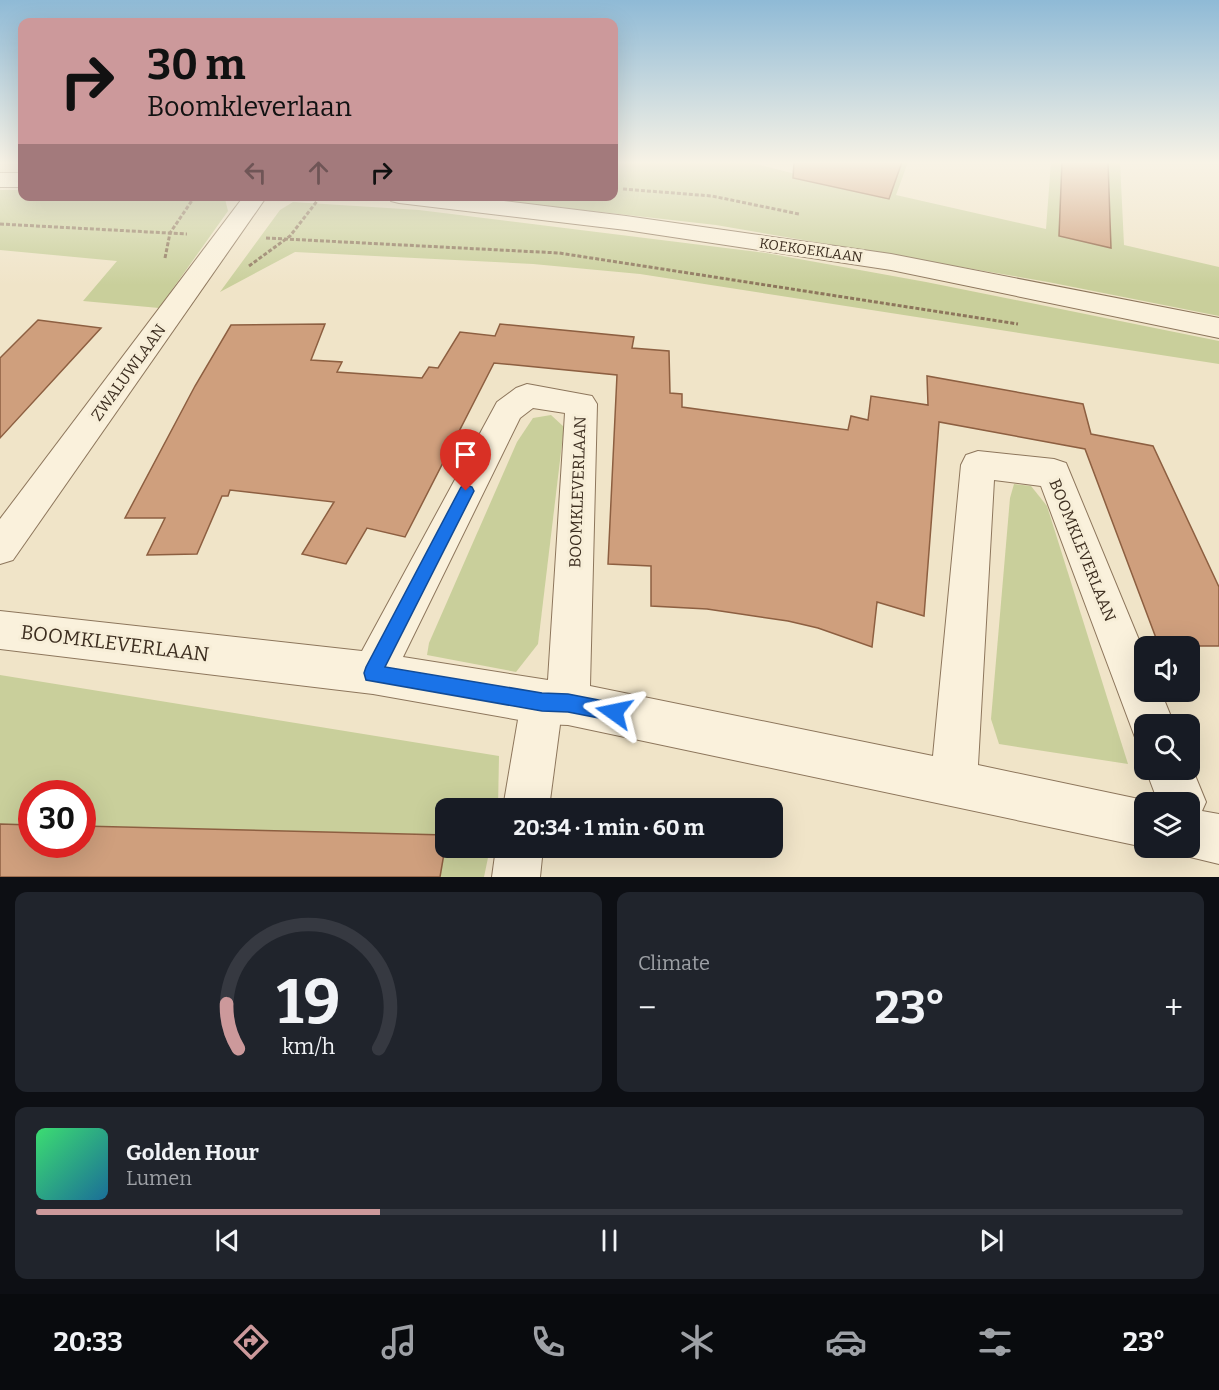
<!DOCTYPE html>
<html lang="en">
<head>
<meta charset="utf-8">
<style>
  :root { --surface:#171b24; --page:#20242c; --text:#f1f3f6; --muted:#9ea1a6; --line:#363941; --accent:#cc999b }
  body { margin:0; font-family:Bitter,serif; background:var(--page); color:var(--text); height:100vh; display:flex; flex-direction:column; font-size:22px; white-space:nowrap }
  * { box-sizing:border-box; margin:0 }
  p { font-size:20px; color:var(--muted) }
  .icon { flex:none; width:33px; height:33px; fill:none; stroke:currentColor; stroke-width:2; stroke-linecap:round; stroke-linejoin:round }
  .map { position:relative; height:877px; overflow:hidden }
  .details { display:flex; flex-direction:column; gap:15px; padding:15px; background:#0d0f14; flex:1 }
  .details>* { flex:none }
  .guide { position:absolute; left:18px; top:18px; width:600px; height:183px; border-radius:12px; box-shadow:0 6px 24px #0002; background:#cc999b; color:#111; overflow:hidden }
  .fabs { position:absolute; left:1134px; top:636px; display:grid; gap:12px }
  .fabs a { display:grid; place-items:center; width:66px; height:66px; border-radius:12px; background:var(--surface); box-shadow:0 6px 24px #0002; font-size:30px }
  .speed { position:absolute; left:18px; top:780px; display:flex; gap:12px; font-size:30px; font-weight:700; text-align:center }
  .speed>* { display:grid; place-content:center; width:78px; height:78px; border-radius:50%; background:var(--surface); box-shadow:0 6px 24px #0002; line-height:1 }
  .speed .limit { border:9px solid #d22; background:#fff; color:#111 }
  .pin { position:absolute; display:grid; place-items:center; width:51px; height:51px; color:#fff; margin:-62px -26px; border-radius:50% 50% 50% 0; rotate:-45deg; box-shadow:0 0 6px #0007 }
  .pin .icon { rotate:45deg }
  .me { position:absolute; width:66px; margin:-33px; rotate:282deg; stroke-linejoin:round; filter:drop-shadow(0 0 4px #0008) }
  .turn { display:flex; align-items:center; gap:21px; height:126px; padding:0 30px; font-size:27px }
  .turn .icon { width:78px; height:78px; stroke-width:2.5 }
  .turn b { display:block; font-size:42px; line-height:51px }
  .lanes { display:flex; align-items:center; height:57px; padding:0 30px; background:#0003; justify-content:center; gap:30px; direction:ltr }
  .lanes .off { opacity:.35 }
  .big { font-size:45px; font-weight:700; line-height:1.1 }
  .details .card { flex:1; display:flex; flex-direction:column; justify-content:center; gap:9px; min-width:0; padding:0 21px; border-radius:12px; background:var(--page) }
  .details .dial { align-items:center; gap:0 }
  .dial svg { height:156px; overflow:visible; fill:none; stroke:var(--line); stroke-width:7; stroke-linecap:round; text-anchor:middle }
  .dial text { fill:var(--text); stroke:none }
  .song { display:flex; align-items:center; gap:18px }
  .cover { width:72px; height:72px; border-radius:9px; background:linear-gradient(135deg,hsl(140 70% 55%),hsl(200 70% 35%)) }
  .played { height:6px; border-radius:3px; background:linear-gradient(90deg,var(--accent) 30%,var(--line) 30%) }
  .keys { display:flex; justify-content:space-around; direction:ltr }
  .heat { display:flex; justify-content:space-between; align-items:center; font-size:33px; direction:ltr }
  .details .tiles { flex:1; display:grid; gap:15px; grid-template-columns:1fr 1fr }
  .card:last-child { grid-column:span 2 }
  .trip { position:absolute; left:435px; top:798px; width:348px; height:60px; border-radius:12px; background:var(--surface); box-shadow:0 6px 24px #0002; font-weight:700; line-height:60px; text-align:center }
  .tab-bar { display:flex; height:96px; justify-content:space-around; align-items:center; background:#090b0e; color:var(--muted) }
  .tab-bar .icon { width:42px; height:42px }
  .tab-bar .active { color:var(--accent) }
  .tab-bar b { font-size:27px; color:var(--text) }
  .map>svg:first-child { display:block }
  .green { fill:#c9cf9b; fill-rule:evenodd }
  .building { fill:#cf9f7d; stroke:#8d5f41; stroke-width:1.5 }
  .lines { fill:none; stroke-linecap:round; stroke-linejoin:round }
  .pedestrian-casing { stroke:#8d765c; stroke-width:2 }
  .minor-casing { stroke:#8d765c; stroke-width:2 }
  .tertiary-casing { stroke:#8d765c; stroke-width:2 }
  .path { stroke:#8d765c; stroke-width:3; stroke-dasharray:4 2; stroke-linecap:butt }
  .pedestrian { fill:#faf1dc; fill-rule:evenodd }
  .minor { fill:#faf1dc; fill-rule:evenodd }
  .tertiary { fill:#faf1dc; fill-rule:evenodd }
  .route { fill:#1a73e8; stroke:#114b97; stroke-width:1.5 }
  .labels { text-anchor:middle; stroke-width:6; stroke-linejoin:round; paint-order:stroke }
  .far-street-label { font-size:14px; fill:#3d2e20; stroke:#f7eed8 }
  .street-label { font-size:16px; fill:#3d2e20; stroke:#f7eed8 }
  .near-street-label { font-size:20px; fill:#3d2e20; stroke:#f7eed8 }
</style>
</head>
<body>
<div class="map">
<svg width="1219" height="877" viewBox="0 0 1219 877">
  <rect width="100%" height="100%" fill="#f0e4c8"/>
  <!-- green -->
  <g class="green">
    <path d="M 614,162 L 748,162 L 831,183 L 842,162 L 908,162 L 896,195 L 1046,229 L 1051,162 L 1120,162 L 1124,245 L 1219,267 L 1219,316 L 1048,282 L 716,225 L 467,197 L 614,196 Z"/>
    <path d="M 0,190 L 22,190 L 22,196 L 221,197 L 225,199 L 228,211 L 159,308 L 83,301 L 117,261 L 0,250 Z"/>
    <path d="M 293,202 L 419,210 L 766,253 L 926,282 L 1219,341 L 1219,364 L 640,274 L 533,264 L 295,252 L 220,292 L 280,210 Z"/>
    <path d="M 551,415 L 564,427 L 538,644 L 516,672 L 427,655 L 429,643 L 517,442 L 533,418 Z"/>
    <path d="M 1014,484 L 1031,486 L 1047,506 L 1128,764 L 999,744 L 991,719 L 1010,498 Z"/>
    <path d="M 0,675 L 499,756 L 498,808 L 446,808 L 446,848 L 490,848 L 484,877 L 0,877 ZM 32,794 L 82,794 L 82,844 L 32,844 Z"/>
  </g>
  <!-- building -->
  <g class="building">
    <path d="M 794,162 L 902,162 L 889,199 L 793,178 Z"/>
    <path d="M 1062,162 L 1108,162 L 1111,248 L 1059,236 Z"/>
    <path d="M 38,320 L 101,328 L 0,438 L 0,358 Z"/>
    <path d="M 325,324 L 311,360 L 342,362 L 337,372 L 422,378 L 429,367 L 438,368 L 460,332 L 495,336 L 500,324 L 634,337 L 632,348 L 669,351 L 670,393 L 682,394 L 682,407 L 848,430 L 851,416 L 868,420 L 871,396 L 928,405 L 927,376 L 1083,404 L 1091,434 L 1153,446 L 1219,587 L 1219,646 L 1159,646 L 1085,449 L 939,422 L 924,616 L 877,602 L 872,647 L 818,628 L 788,621 L 707,609 L 651,606 L 651,566 L 608,564 L 617,375 L 494,363 L 405,537 L 367,528 L 346,564 L 302,554 L 334,502 L 230,490 L 228,496 L 222,496 L 197,554 L 147,555 L 165,518 L 125,518 L 195,386 L 231,325 Z"/>
    <path d="M 0,824 L 32,825 L 32,844 L 82,844 L 82,826 L 446,835 L 446,842 L 440,877 L 0,877 Z"/>
  </g>
  <g class="lines">
    <defs>
      <g id="pedestrian">
        <path d="M 542,681 L 557,687 L 563,702 L 549,808 L 503,808 L 521,702 L 527,687 Z"/>
        <path d="M 496,848 L 543,848 L 540,877 L 492,877 Z"/>
      </g>
      <g id="minor">
        <path d="M 244,196 L 267,196 L 13,560 L 0,564 L 0,519 Z"/>
        <path d="M 527,384 L 592,396 L 597,404 L 590,686 L 933,756 L 961,465 L 966,455 L 978,451 L 1054,459 L 1066,463 L 1144,652 L 1144,692 L 1161,692 L 1174,724 L 1144,724 L 1144,743 L 1136,740 L 1041,486 L 994,480 L 978,765 L 1153,802 L 1144,802 L 1144,847 L 568,725 L 542,724 L 373,694 L 0,649 L 0,611 L 362,651 L 497,402 L 516,388 ZM 533,408 L 565,413 L 548,680 L 403,657 L 520,418 Z"/>
        <path d="M 1190,763 L 1206,802 L 1202,811 L 1219,814 L 1219,864 L 1190,857 L 1173,850 L 1172,848 L 1190,848 L 1190,802 L 1158,802 L 1146,770 L 1190,770 Z"/>
      </g>
      <g id="tertiary">
        <rect x="0" y="173" width="22" height="14"/>
        <path d="M 388,196 L 463,196 L 626,216 L 891,254 L 1219,318 L 1219,338 L 891,270 L 626,230 L 399,203 L 391,201 Z"/>
      </g>
    </defs>
    <!-- pedestrian casing -->
    <use href="#pedestrian" class="pedestrian-casing"/>
    <!-- minor casing -->
    <use href="#minor" class="minor-casing"/>
    <!-- tertiary casing -->
    <use href="#tertiary" class="tertiary-casing"/>
    <!-- path -->
    <g class="path">
      <path d="M 623,189 L 712,196 L 799,214"/>
      <path d="M 0,224 L 187,234"/>
      <path d="M 266,238 L 559,253 L 1018,324"/>
      <path d="M 165,258 L 170,233 L 195,196"/>
      <path d="M 249,266 L 290,236 L 321,196"/>
    </g>
    <!-- pedestrian -->
    <use href="#pedestrian" class="pedestrian"/>
    <!-- minor -->
    <use href="#minor" class="minor"/>
    <!-- tertiary -->
    <use href="#tertiary" class="tertiary"/>
  </g>
  <!-- sky -->
  <linearGradient id="sky" x2="0" y2="1"><stop stop-color="#8fbad6"/><stop offset="0.57" stop-color="#f8f3e6"/><stop offset="1" stop-color="#f8f3e6" stop-opacity="0"/></linearGradient>
  <rect width="1219" height="285" fill="url(#sky)"/>
  <!-- route -->
  <path class="route" d="M 466,485 L 472,487 L 474,491 L 385,667 L 542,693 L 568,694 L 614,703 L 620,706 L 623,712 L 620,719 L 614,721 L 568,712 L 542,711 L 366,680 L 364,673 L 366,667 L 461,487 Z"/>
  <g class="labels">
    <!-- far-street labels -->
    <g class="far-street-label">
      <text transform="translate(811 250) rotate(8)" y="5">KOEKOEKLAAN</text>
    </g>
    <!-- street labels -->
    <g class="street-label">
      <text transform="translate(128 372) rotate(-54)" y="6">ZWALUWLAAN</text>
      <text transform="translate(577 492) rotate(-88)" y="6">BOOMKLEVERLAAN</text>
      <text transform="translate(1083 550) rotate(68)" y="6">BOOMKLEVERLAAN</text>
    </g>
    <!-- near-street labels -->
    <g class="near-street-label">
      <text transform="translate(115 643) rotate(7)" y="7">BOOMKLEVERLAAN</text>
    </g>
  </g>
</svg>
<div class="fabs">
<a><svg class="icon" aria-label="sound" viewBox="0 0 24 24"><path d="M4 9h4l5-4v14l-5-4H4zM17 9q2 3 0 6"/></svg></a>
<a><svg class="icon" aria-label="search" viewBox="0 0 24 24"><circle cx="10" cy="10" r="6"/><path d="M15 15l6 6"/></svg></a>
<a><svg class="icon" aria-label="layers" viewBox="0 0 24 24"><path d="M12 4l9 5-9 5-9-5zM3 14l9 5 9-5"/></svg></a>
</div>
<div class="speed"><div class="limit">30</div></div>
<div class="pin" style="left:466px;top:491px;background:#d93025"><svg class="icon" aria-label="arrive" viewBox="0 0 24 24"><path d="M6 21V4h12l-3 4 3 4H6"/></svg></div>
<svg class="me" style="left:614px;top:712px" viewBox="-20 -20 40 40"><path d="M0-17L14 15 0 8-14 15z" fill="#1a73e8" stroke="#fff" stroke-width="4"/></svg>
<div class="trip">20:34 · 1 min · 60 m</div>
<div class="guide">
<div class="turn"><svg class="icon" aria-label="right" viewBox="0 0 24 24"><path d="M7 20v-9h11M14 6l5 5-5 5"/></svg><div><b>30 m</b>Boomkleverlaan</div></div>
<div class="lanes"><svg class="icon off" aria-label="left" viewBox="0 0 24 24"><path d="M17 20v-9H6M10 6l-5 5 5 5"/></svg><svg class="icon off" aria-label="ahead" viewBox="0 0 24 24"><path d="M12 20V5M6 11l6-6 6 6"/></svg><svg class="icon" aria-label="right" viewBox="0 0 24 24"><path d="M7 20v-9h11M14 6l5 5-5 5"/></svg></div>
</div>
</div>
<section class="details">
<div class="tiles">
<div class="card dial"><svg viewBox="0 0 100 80">
<path d="M14 69A42 42 0 1 1 86 69"/>
<path d="M14 69A42 42 0 0 1 8 46" stroke="#cc999b"/>
<text x="50" y="56" font-size="32" font-weight="700">19</text>
<text x="50" y="72" font-size="11">km/h</text>
</svg></div>
<div class="card"><p>Climate</p>
<div class="heat"><a>−</a><b class="big">23°</b><a>+</a></div>
</div>
<div class="card">
<div class="song"><i class="cover"></i><div><b>Golden Hour</b><p>Lumen</p></div></div>
<div class="played"></div>
<div class="keys"><svg class="icon" aria-label="previous" viewBox="0 0 24 24"><path d="M18 5L8 12l10 7zM5 5v14"/></svg><svg class="icon" aria-label="pause" viewBox="0 0 24 24"><path d="M8 5v14M16 5v14"/></svg><svg class="icon" aria-label="next" viewBox="0 0 24 24"><path d="M6 5l10 7-10 7zM19 5v14"/></svg></div>
</div>
</div>
</section>
<nav class="tab-bar">
<b>20:33</b>
<svg class="icon active" aria-label="directions" viewBox="0 0 24 24"><path d="M12 3l9 9-9 9-9-9zM9 14v-3h6M13 9l2 2-2 2"/></svg>
<svg class="icon" aria-label="music" viewBox="0 0 24 24"><path d="M9 18V5l10-2v13"/><circle cx="6" cy="18" r="3"/><circle cx="16" cy="16" r="3"/></svg>
<svg class="icon" aria-label="phone" viewBox="0 0 24 24"><path d="M5 4h4l2 5-3 2q2 4 5 5l2-3 5 2v4C11 20 4 13 5 4z"/></svg>
<svg class="icon" aria-label="climate" viewBox="0 0 24 24"><path d="M12 3v18M4 7l16 10M4 17L20 7"/></svg>
<svg class="icon" aria-label="car" viewBox="0 0 24 24"><path d="M5 17H2v-5l4-1 3-4h7l3 4 3 1v5h-3M9 17h6M6 11h13"/><circle cx="7" cy="17" r="2"/><circle cx="17" cy="17" r="2"/></svg>
<svg class="icon" aria-label="filters" viewBox="0 0 24 24"><path d="M4 7h16M4 17h16"/><circle cx="9" cy="7" r="2"/><circle cx="15" cy="17" r="2"/></svg>
<b>23°</b>
</nav>
</body>
</html>
